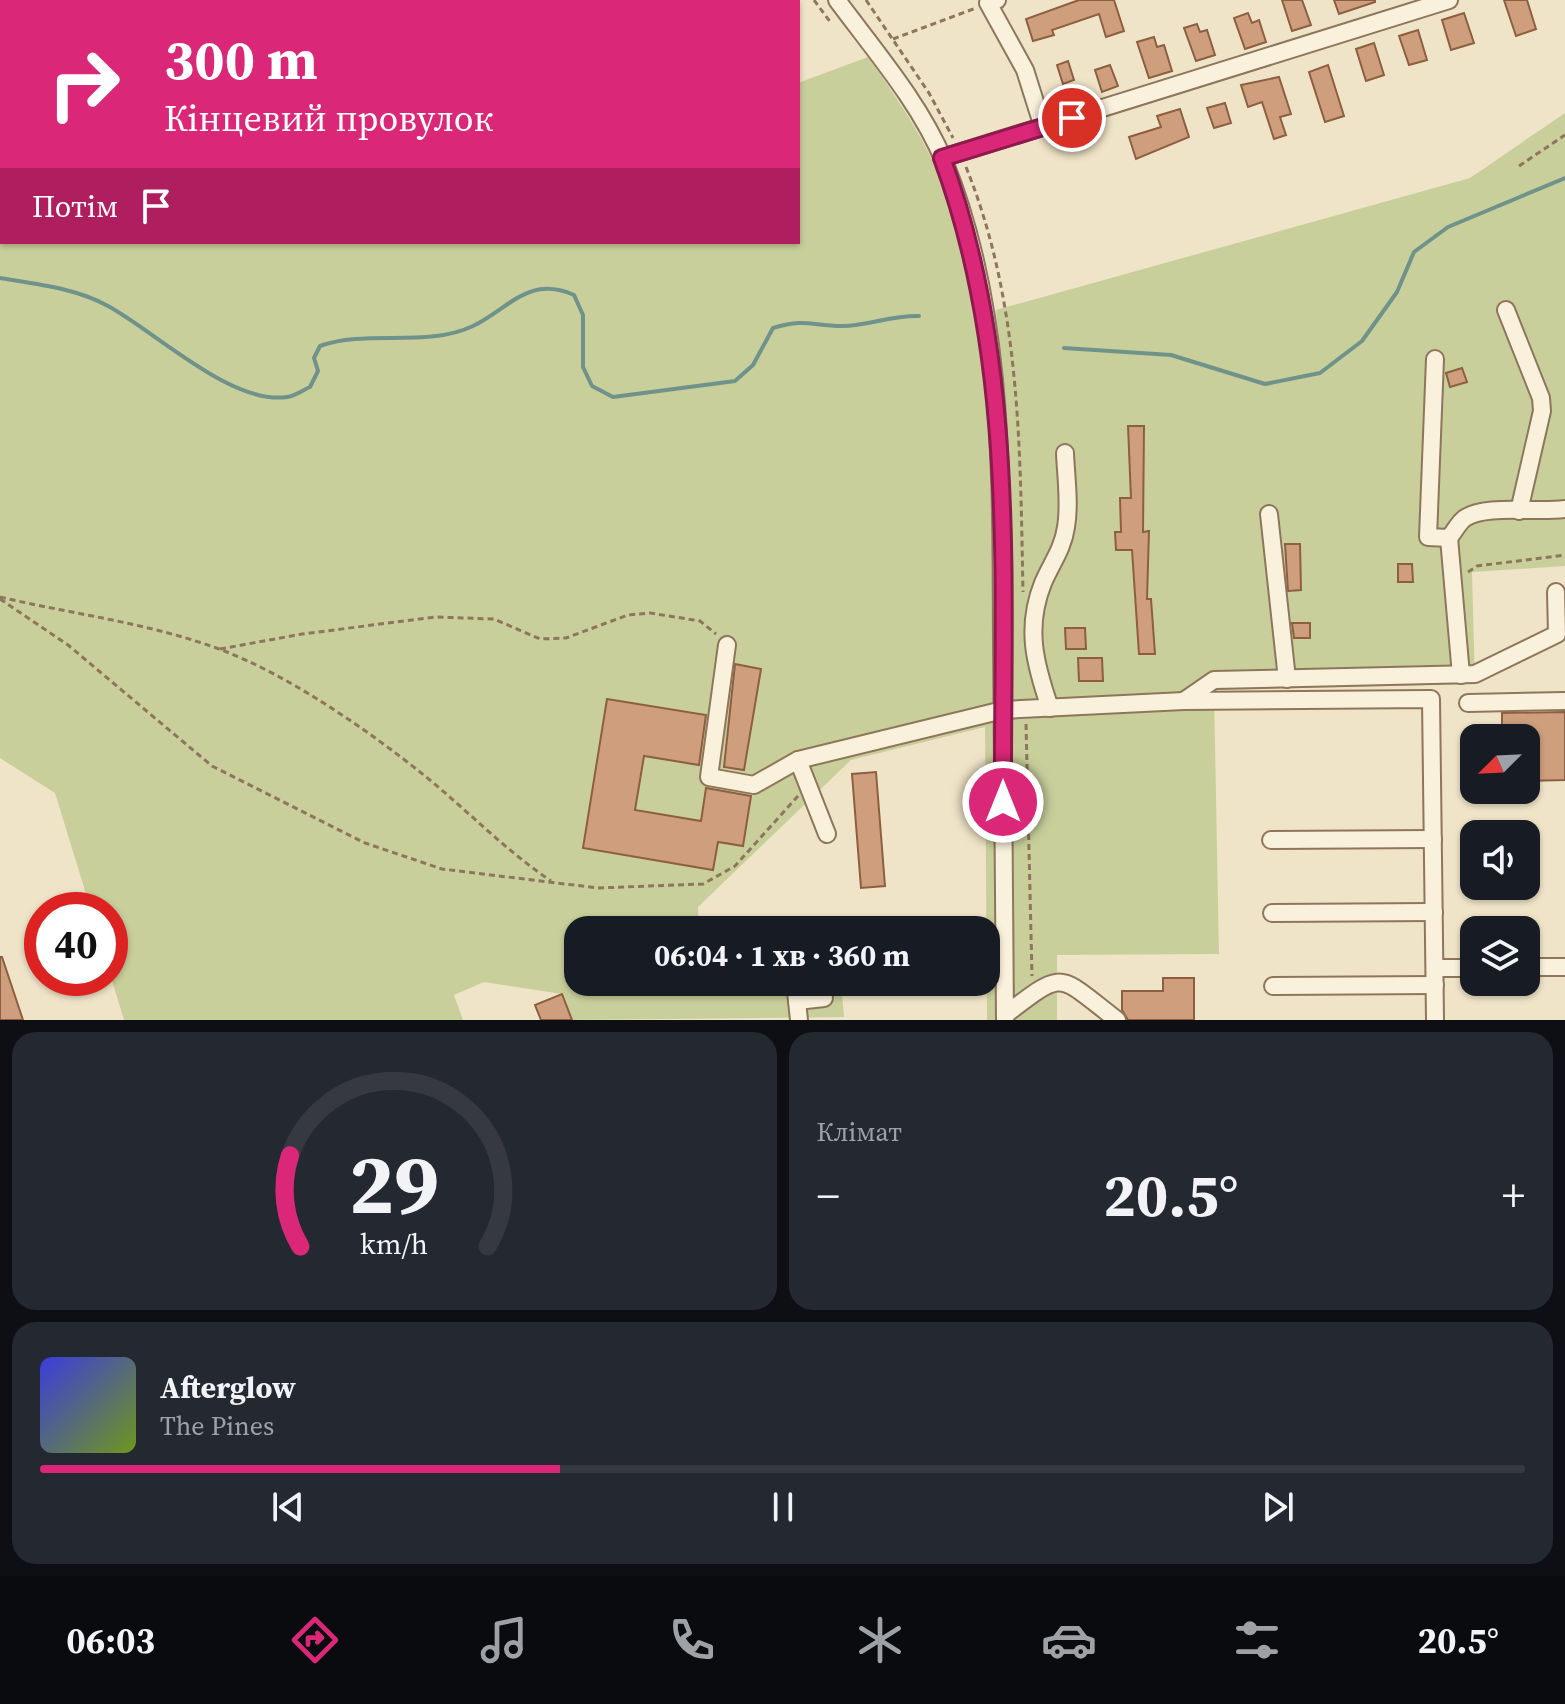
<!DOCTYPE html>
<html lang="uk">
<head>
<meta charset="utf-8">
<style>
  :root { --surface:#171b24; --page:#242831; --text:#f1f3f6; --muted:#9ea1a6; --line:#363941; --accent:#db2777 }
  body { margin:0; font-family:"Source Serif 4",serif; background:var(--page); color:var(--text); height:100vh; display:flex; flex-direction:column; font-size:30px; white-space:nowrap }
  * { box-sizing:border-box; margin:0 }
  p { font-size:26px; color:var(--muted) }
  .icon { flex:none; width:44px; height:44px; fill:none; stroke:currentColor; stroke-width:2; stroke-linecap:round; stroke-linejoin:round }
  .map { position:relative; height:1020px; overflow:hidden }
  .sheet { display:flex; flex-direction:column; gap:12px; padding:12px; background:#0d0f14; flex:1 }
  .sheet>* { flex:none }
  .hud { position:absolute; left:0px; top:0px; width:800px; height:244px; box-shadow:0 2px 6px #0004; background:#db2777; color:#fff; overflow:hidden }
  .needle { width:52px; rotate:246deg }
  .controls { position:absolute; left:1460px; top:724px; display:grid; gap:16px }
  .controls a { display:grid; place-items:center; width:80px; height:80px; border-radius:16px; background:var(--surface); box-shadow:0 2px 6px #0004; font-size:40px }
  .speed { position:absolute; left:24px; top:892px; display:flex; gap:16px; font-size:40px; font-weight:700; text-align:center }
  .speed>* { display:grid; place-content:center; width:104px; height:104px; border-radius:50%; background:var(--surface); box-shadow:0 2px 6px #0004; line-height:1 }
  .speed .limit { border:12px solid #d22; background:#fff; color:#111 }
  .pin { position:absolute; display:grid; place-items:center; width:68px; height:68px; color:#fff; margin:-34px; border:4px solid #fff; border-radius:50%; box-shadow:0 2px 8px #0007 }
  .me { position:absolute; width:88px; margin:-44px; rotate:0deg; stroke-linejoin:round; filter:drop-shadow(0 0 6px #0008) }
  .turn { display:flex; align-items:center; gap:28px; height:168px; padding:0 32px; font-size:36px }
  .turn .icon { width:104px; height:104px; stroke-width:2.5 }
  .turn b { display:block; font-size:56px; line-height:68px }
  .then { display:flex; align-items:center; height:76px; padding:0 32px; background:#0003; gap:16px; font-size:30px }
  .big { font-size:60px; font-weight:700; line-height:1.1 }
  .sheet .widget { flex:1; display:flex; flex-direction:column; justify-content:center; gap:12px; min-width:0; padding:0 28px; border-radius:24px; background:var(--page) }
  .sheet .dial { align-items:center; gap:0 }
  .dial svg { height:208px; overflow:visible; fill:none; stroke:var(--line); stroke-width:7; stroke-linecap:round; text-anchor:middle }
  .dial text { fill:var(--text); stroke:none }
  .song { display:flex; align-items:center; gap:24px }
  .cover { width:96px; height:96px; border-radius:12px; background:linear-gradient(135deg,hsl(240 70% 55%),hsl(80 70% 35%)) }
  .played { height:8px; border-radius:4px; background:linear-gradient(90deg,var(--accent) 35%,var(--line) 35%) }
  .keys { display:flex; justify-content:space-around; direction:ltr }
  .heat { display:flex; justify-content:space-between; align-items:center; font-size:44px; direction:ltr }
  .sheet .tiles { flex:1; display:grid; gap:12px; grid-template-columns:1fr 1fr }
  .widget:last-child { grid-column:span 2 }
  .trip { position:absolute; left:564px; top:916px; width:436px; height:80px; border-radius:24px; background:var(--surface); box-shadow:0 2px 6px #0004; font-weight:700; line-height:80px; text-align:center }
  .menu { display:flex; height:128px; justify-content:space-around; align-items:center; background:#090b0e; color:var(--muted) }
  .menu .icon { width:56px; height:56px }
  .menu .active { color:var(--accent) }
  .menu b { font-size:36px; color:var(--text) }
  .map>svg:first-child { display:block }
  .green { fill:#c9cf9b }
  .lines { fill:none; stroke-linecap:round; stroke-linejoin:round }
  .stream { stroke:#6f938a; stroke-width:4 }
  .building { fill:#cf9f7d; stroke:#8d5f41; stroke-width:2 }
  .minor-casing { stroke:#8d765c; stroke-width:20 }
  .path { stroke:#8d765c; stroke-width:3; stroke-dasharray:6 4; stroke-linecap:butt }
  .minor { stroke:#faf1dc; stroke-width:16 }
  .route-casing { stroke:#8e194d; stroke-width:20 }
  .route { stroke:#db2777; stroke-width:14 }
</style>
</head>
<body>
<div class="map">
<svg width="1565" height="1020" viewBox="0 0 1565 1020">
  <rect width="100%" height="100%" fill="#f0e4c8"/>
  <!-- green -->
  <g class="green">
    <path d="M 0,0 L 522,2 L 2,2 L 2,242 L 798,242 L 798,83 L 868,57 C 900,102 930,146 949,199 C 996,329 993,489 994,625 C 995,757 996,888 996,1020 L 987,1020 L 985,727 L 851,760 L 698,907 L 699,930 L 578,930 L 578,982 L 701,982 L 702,988 L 841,982 L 844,1017 L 572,1020 L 562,994 L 484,982 L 454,995 L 463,1020 L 124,1020 L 110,974 L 110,910 L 91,910 L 55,793 L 0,758 Z"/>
    <path d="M 1565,113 L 1565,566 L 1472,572 L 1475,684 L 1214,690 L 1219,954 L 1057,955 L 1057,1020 L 1013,1020 L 1009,510 L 996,310 L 1470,178 Z"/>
  </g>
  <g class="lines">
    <!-- stream -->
    <g class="stream">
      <path d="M 0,278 C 36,284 75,288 108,306 C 156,332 231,405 287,397 C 295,396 303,390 310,387 L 318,371 L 314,358 L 320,346 C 367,329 427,348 473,326 C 510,308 528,275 574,295 L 583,315 L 583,367 L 592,386 L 613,397 L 735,381 L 753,365 L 773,328 C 806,318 812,326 842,326 C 868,326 892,315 919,316"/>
      <path d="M 1064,348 L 1171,355 L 1265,384 L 1320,373 L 1362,341 L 1397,292 L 1414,252 L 1448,227 L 1565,178"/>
    </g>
  </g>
  <!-- building -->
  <g class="building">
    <path d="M 1079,0 L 1114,0 L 1124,31 L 1106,37 L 1099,14 L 1052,30 L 1054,35 L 1033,41 L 1026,19 Z"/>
    <path d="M 1282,0 L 1302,0 L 1311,25 L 1292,31 Z"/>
    <path d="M 1334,0 L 1375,0 L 1375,2 L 1339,14 Z"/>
    <path d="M 1504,0 L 1527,0 L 1536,29 L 1516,36 Z"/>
    <path d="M 1248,13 L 1252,23 L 1259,20 L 1266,42 L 1245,49 L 1234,18 Z"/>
    <path d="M 1464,13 L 1474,43 L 1451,50 L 1442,20 Z"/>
    <path d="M 1197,24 L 1200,32 L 1207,30 L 1215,55 L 1196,61 L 1184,28 Z"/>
    <path d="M 1418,30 L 1427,60 L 1409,65 L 1399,36 Z"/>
    <path d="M 1154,37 L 1157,47 L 1164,45 L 1172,71 L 1149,78 L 1137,42 Z"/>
    <path d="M 1374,43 L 1384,75 L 1366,81 L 1356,49 Z"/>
    <path d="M 1068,61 L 1074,80 L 1063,84 L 1057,65 Z"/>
    <path d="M 1110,65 L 1118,86 L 1102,92 L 1095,70 Z"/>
    <path d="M 1328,65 L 1344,116 L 1325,122 L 1309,72 Z"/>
    <path d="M 1279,77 L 1291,114 L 1280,117 L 1286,135 L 1274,139 L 1262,102 L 1248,107 L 1241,85 Z"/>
    <path d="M 1225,103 L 1231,123 L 1214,128 L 1207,108 Z"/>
    <path d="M 1180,109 L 1189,137 L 1136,159 L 1129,137 L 1161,127 L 1157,116 Z"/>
    <path d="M 1462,368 L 1467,382 L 1450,387 L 1446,373 Z"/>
    <path d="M 1128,426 L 1144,426 L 1143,532 L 1149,531 L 1147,599 L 1151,599 L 1155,654 L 1139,654 L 1132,550 L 1116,550 L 1115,532 L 1121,532 L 1120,498 L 1131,498 Z"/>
    <path d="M 1285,544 L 1300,544 L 1301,590 L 1288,591 Z"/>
    <path d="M 1398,564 L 1412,564 L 1413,582 L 1398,582 Z"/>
    <path d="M 1292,623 L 1310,623 L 1310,638 L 1294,638 Z"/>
    <path d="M 1065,628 L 1085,628 L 1086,649 L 1066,649 Z"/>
    <path d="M 1078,658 L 1102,658 L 1103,681 L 1079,681 Z"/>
    <path d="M 735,664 L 761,669 L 744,770 L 724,767 Z"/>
    <path d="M 607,699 L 706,715 L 699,765 L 644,756 L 635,810 L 701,821 L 706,788 L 751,796 L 743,846 L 718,842 L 713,870 L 583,848 Z"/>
    <path d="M 1565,712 L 1565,780 L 1526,781 L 1526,738 L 1502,738 L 1502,713 Z"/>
    <path d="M 876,772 L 885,886 L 861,888 L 852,774 Z"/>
    <path d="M 0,957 L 2,957 L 23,1020 L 0,1020 Z"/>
    <path d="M 1163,978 L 1194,978 L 1194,1020 L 1128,1020 L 1122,1010 L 1122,991 L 1163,991 Z"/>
    <path d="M 562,994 L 572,1020 L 541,1020 L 535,1005 Z"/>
  </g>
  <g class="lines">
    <defs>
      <g id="minor">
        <path d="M 837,0 C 874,50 920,103 944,161 C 1005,311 1001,480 1002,639 C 1003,766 1004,893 1005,1020"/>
        <path d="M 997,0 L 988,3 L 1025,70 L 1043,127"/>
        <path d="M 942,158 L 1449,0"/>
        <path d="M 1506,310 L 1541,398 L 1542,411 L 1519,511"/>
        <path d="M 1435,359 L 1428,537 L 1449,538"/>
        <path d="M 1269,514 L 1287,679"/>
        <path d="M 1449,538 L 1461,675"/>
        <path d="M 1449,538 C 1454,532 1459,522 1465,518 C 1485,504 1537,513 1565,509"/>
        <path d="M 727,645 L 709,777 L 754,785 L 798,760 L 1003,710 L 1184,701 L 1431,699 L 1435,1020"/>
        <path d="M 1185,700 L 1214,680 L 1475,674 L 1557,634 L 1556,592"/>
        <path d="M 1468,703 L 1565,701"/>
        <path d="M 1050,708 C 1035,664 1025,628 1043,583 C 1051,564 1063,549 1066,527 C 1070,504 1066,477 1065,453"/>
        <path d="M 798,760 L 827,834"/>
        <path d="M 1271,840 L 1433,839"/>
        <path d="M 1272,913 L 1434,912"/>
        <path d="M 1526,967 L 1565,967"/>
        <path d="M 1435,968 L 1474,968"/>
        <path d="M 795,982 L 799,1020"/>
        <path d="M 1273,986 L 1435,985"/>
        <path d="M 797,1001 L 824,998"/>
        <path d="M 1005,1015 C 1066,968 1057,974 1117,1020"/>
      </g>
    </defs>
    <!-- minor casing -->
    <use href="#minor" class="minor-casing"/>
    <!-- path -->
    <g class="path">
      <path d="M 814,0 L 831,23"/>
      <path d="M 866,0 L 929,93 L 953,138"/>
      <path d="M 893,39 L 976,8"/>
      <path d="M 1519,166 L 1565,135"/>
      <path d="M 966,167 C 1021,303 1020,448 1023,592"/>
      <path d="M 1468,572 L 1477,566 L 1565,555"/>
      <path d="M 0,597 C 72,614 149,623 219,649 C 287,674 368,730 425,776 C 468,811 505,850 551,881"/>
      <path d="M 0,599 L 68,645 L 212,766 L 365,843 L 442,869 L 598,888 L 703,884 L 735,866 L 798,796"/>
      <path d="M 220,649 L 302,634 L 436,617 L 494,619 L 540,639 L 566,638 L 628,615 L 650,613 L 700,621 L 716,634"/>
      <path d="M 1026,724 L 1032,976"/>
    </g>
    <!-- minor -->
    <use href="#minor" class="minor"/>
  </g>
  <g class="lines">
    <defs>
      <path id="route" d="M 1003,802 C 1002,587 1018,363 942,158 L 1072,118"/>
    </defs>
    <!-- route casing -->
    <use href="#route" class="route-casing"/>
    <!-- route -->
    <use href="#route" class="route"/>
  </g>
</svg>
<div class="controls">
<a><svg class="needle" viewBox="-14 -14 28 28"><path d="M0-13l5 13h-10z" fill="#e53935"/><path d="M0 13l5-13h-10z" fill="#9ea1a6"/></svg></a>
<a><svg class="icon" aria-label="sound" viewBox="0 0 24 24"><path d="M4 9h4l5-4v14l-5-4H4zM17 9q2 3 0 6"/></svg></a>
<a><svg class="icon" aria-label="layers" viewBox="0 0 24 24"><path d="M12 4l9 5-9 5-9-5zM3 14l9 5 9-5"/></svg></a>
</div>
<div class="speed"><div class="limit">40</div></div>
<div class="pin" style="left:1072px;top:118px;background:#d93025"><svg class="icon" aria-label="arrive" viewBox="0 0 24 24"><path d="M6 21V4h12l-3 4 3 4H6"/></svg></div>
<svg class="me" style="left:1003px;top:802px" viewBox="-20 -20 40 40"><circle r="17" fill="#db2777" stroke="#fff" stroke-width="3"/><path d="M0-11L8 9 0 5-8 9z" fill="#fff"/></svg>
<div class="trip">06:04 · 1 хв · 360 m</div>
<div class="hud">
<div class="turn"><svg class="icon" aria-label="right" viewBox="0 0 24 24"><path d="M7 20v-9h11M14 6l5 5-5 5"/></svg><div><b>300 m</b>Кінцевий провулок</div></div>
<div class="then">Потім<svg class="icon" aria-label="arrive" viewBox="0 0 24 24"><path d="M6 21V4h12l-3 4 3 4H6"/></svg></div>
</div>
</div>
<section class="sheet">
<div class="tiles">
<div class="widget dial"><svg viewBox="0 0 100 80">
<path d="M14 69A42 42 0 1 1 86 69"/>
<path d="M14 69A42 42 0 0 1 10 34" stroke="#db2777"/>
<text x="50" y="56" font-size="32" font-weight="700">29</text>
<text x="50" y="72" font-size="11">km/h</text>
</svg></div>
<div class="widget"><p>Клімат</p>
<div class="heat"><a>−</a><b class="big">20.5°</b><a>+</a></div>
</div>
<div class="widget">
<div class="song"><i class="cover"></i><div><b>Afterglow</b><p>The Pines</p></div></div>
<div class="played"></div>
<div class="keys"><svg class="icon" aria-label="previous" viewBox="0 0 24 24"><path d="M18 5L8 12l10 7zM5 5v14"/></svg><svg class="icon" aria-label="pause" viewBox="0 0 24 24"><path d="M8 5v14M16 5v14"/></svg><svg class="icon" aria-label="next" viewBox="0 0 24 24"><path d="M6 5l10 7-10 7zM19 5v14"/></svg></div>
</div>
</div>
</section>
<nav class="menu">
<b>06:03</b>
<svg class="icon active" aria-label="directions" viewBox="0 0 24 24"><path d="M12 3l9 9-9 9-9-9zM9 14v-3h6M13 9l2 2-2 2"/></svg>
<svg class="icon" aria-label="music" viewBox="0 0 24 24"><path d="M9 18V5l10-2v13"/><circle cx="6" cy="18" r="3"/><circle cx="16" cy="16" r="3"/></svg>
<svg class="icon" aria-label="phone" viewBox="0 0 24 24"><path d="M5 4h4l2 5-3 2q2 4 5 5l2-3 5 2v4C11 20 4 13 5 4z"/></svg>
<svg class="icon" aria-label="climate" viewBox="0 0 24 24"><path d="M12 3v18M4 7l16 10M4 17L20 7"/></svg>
<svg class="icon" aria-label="car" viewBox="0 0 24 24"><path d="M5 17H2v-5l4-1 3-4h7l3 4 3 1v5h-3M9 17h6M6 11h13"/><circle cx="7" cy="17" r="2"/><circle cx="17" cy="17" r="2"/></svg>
<svg class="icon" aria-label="filters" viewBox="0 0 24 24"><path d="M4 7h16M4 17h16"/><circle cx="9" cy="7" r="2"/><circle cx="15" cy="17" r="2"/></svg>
<b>20.5°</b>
</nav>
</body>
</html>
